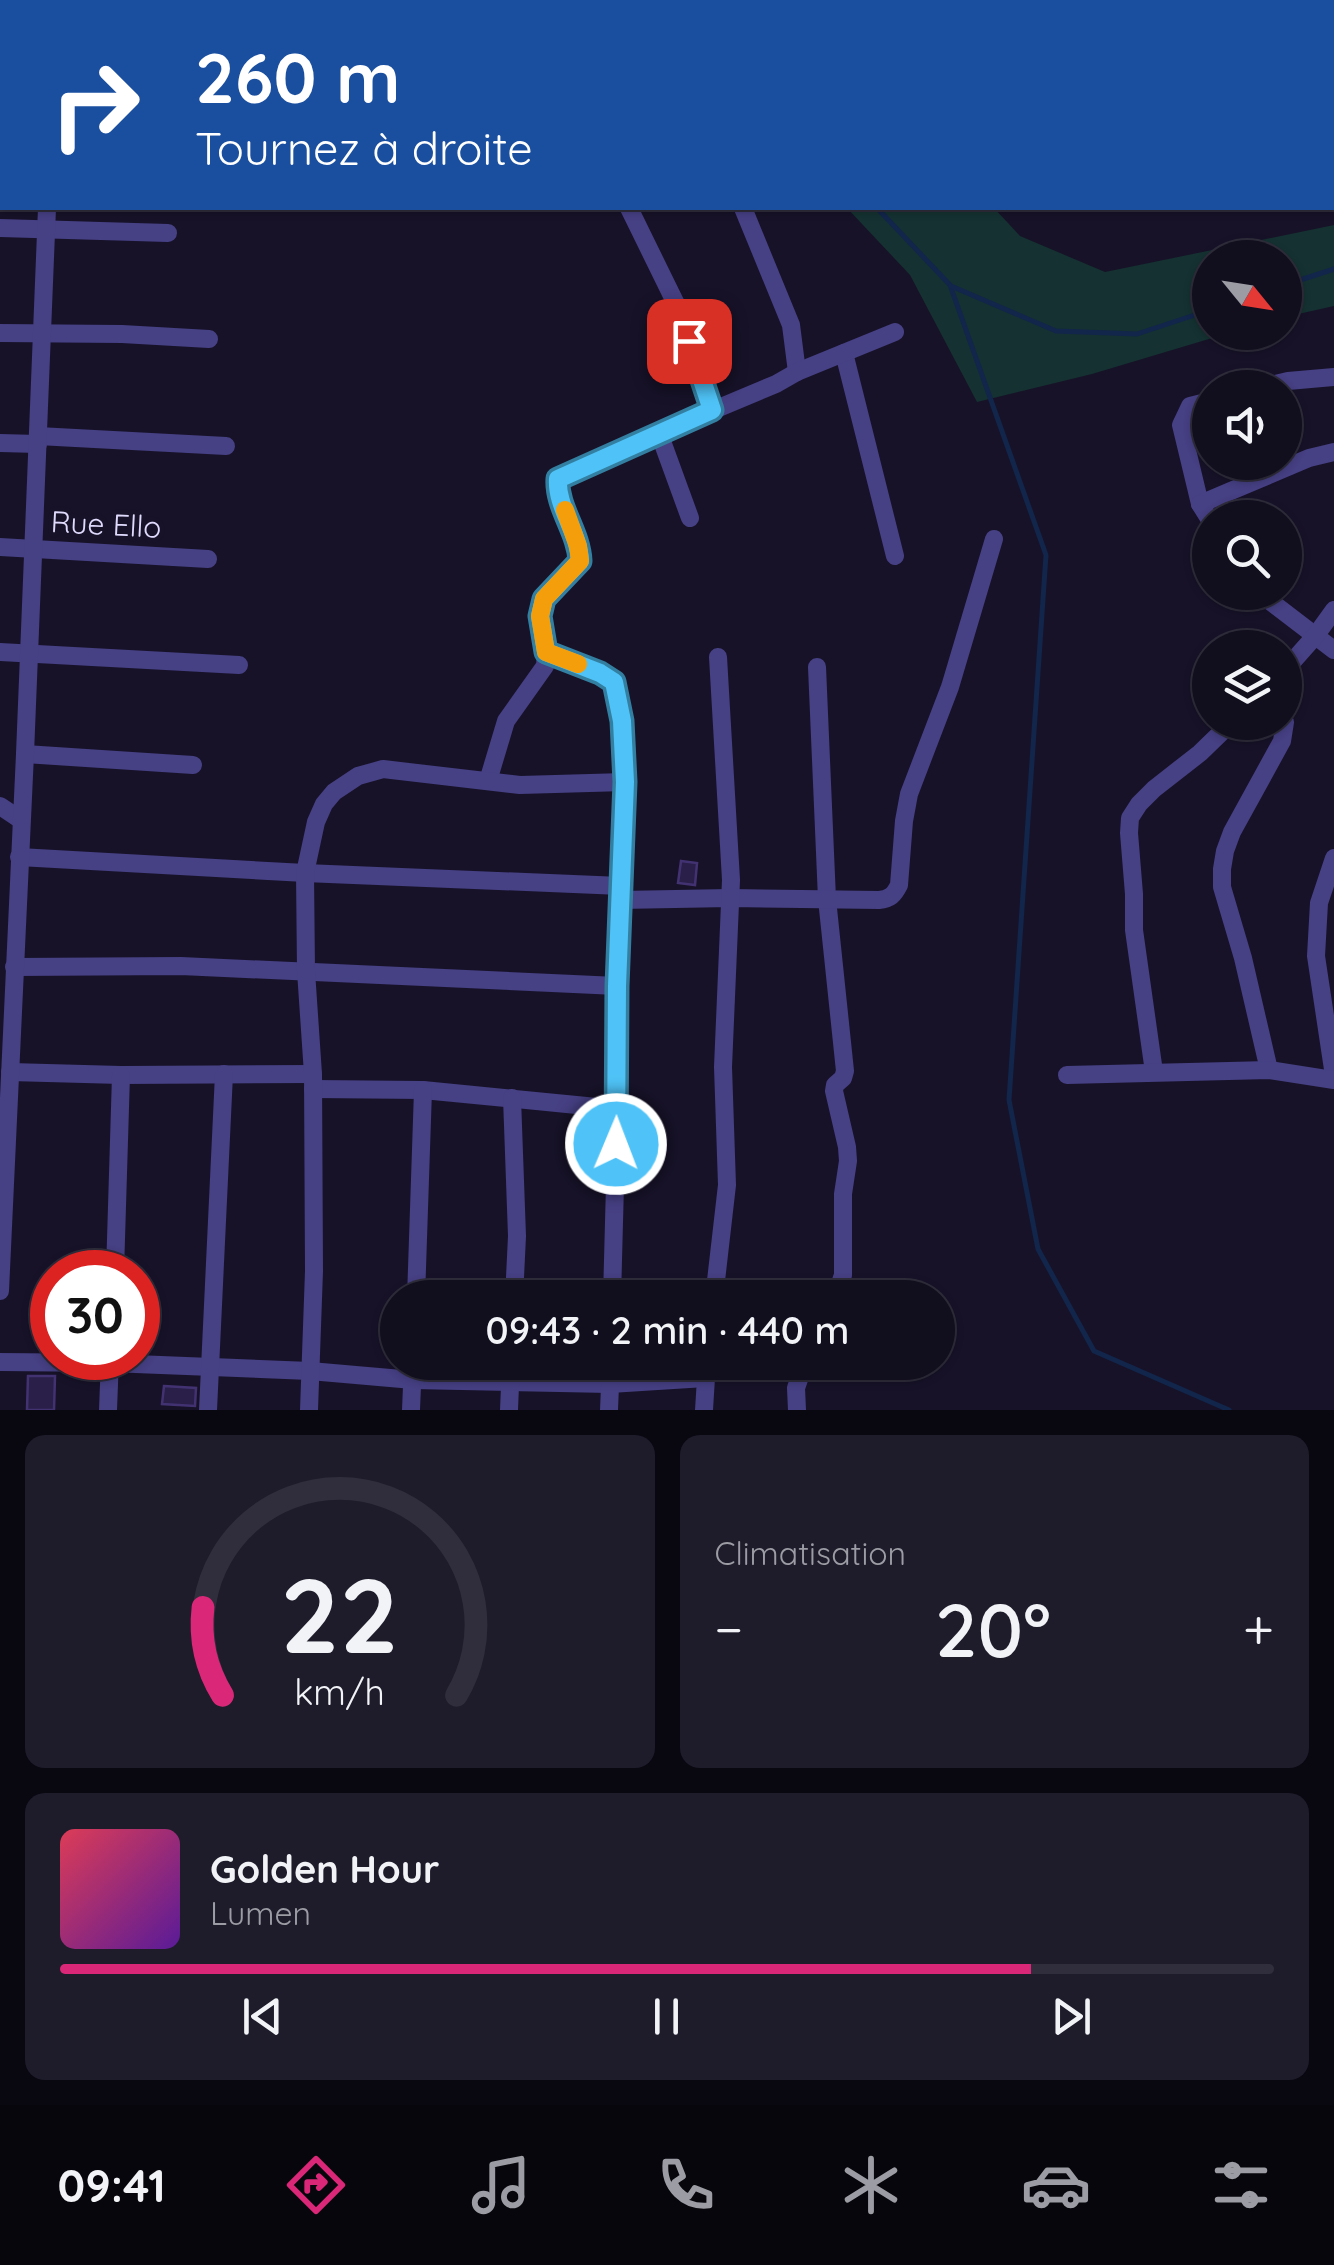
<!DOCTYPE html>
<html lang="fr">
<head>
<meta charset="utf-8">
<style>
  :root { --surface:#110e1e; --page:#1e1c2b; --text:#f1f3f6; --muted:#9c9ca4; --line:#302e3c; --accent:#db2777 }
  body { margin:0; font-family:Quicksand,sans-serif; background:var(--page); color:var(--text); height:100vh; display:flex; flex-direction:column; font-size:38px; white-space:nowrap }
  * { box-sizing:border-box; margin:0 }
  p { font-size:32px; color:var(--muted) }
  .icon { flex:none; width:55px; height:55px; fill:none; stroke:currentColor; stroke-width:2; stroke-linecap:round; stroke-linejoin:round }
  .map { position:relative; height:1410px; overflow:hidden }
  .details { display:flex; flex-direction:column; gap:25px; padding:25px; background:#090810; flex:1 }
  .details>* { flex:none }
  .guide { position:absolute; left:0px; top:0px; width:1335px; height:210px; box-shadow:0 2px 8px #0004,0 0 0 2px var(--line); background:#1a4fa0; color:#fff; overflow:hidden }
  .needle { width:65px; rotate:120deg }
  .fabs { position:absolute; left:1192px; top:240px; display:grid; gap:20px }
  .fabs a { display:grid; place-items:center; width:110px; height:110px; border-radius:50%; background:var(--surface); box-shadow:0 2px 8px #0004,0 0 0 2px var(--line); font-size:50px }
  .speed { position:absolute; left:30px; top:1250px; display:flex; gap:20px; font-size:50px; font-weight:700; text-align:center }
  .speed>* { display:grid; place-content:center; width:130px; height:130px; border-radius:50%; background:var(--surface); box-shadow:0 2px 8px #0004,0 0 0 2px var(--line); line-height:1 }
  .speed .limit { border:15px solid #d22; background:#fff; color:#111 }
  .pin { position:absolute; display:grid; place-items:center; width:85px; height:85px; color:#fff; margin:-42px; border-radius:20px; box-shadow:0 5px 15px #0006 }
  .me { position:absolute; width:110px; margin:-55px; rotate:1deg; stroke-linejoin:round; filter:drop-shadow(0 0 8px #0008) }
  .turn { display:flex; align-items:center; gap:35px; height:210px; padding:0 30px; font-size:45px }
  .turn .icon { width:130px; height:130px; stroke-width:2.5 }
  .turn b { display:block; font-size:70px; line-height:85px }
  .big { font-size:75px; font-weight:600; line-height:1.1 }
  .details .tile { flex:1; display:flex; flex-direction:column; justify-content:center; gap:15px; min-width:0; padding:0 35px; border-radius:20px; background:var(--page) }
  .details .dial { align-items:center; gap:0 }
  .dial svg { height:260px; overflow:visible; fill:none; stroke:var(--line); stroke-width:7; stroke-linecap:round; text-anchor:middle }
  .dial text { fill:var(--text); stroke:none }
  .song { display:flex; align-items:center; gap:30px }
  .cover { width:120px; height:120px; border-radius:15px; background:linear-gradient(135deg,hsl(350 70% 55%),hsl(270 70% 35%)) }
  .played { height:10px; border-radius:5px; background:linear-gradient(90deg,var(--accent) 80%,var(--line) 80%) }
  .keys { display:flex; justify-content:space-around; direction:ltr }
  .heat { display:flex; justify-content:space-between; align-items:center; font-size:55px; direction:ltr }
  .details .tiles { flex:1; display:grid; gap:25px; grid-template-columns:1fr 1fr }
  .tile:last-child { grid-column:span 2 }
  .trip { position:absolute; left:380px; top:1280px; width:575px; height:100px; border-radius:50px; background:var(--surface); box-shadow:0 2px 8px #0004,0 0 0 2px var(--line); font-weight:600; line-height:100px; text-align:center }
  .tabs { display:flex; height:160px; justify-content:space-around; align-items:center; background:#07060c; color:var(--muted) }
  .tabs .icon { width:70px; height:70px }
  .tabs .on { color:var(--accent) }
  .tabs b { font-size:45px; color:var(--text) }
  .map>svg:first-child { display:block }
  .green { fill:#153131 }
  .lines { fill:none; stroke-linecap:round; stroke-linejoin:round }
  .stream { stroke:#12254b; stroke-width:5 }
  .building { fill:#291f48; stroke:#423272; stroke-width:2.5 }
  .minor { stroke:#464084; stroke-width:18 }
  .route-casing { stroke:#337fa1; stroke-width:25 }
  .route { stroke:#4fc3f7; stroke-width:18 }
  .slow { stroke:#f59e0b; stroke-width:18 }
  .labels { text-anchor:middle; stroke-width:10; stroke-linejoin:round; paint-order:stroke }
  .street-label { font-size:30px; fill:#e0dbfd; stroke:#171228 }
</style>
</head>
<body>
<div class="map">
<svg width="1334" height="1410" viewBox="0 0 1334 1410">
  <rect width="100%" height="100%" fill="#171228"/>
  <!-- green -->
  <path class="green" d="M 847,208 L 994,208 L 1020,236 L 1105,272 L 1334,225 L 1334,306 L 1285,317 L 1285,258 L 1210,258 L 1210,332 L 1229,333 L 1092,374 L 977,402 L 910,275 Z"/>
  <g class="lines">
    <!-- stream -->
    <g class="stream">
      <path d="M 604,0 L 608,2"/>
      <path d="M 877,208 L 950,285 L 1046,555 L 1009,1100 L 1038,1249 L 1094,1351 L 1229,1410"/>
      <path d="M 1285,285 L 1334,269"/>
      <path d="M 951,286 L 1056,331 L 1137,334 L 1210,310"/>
    </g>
  </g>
  <!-- building -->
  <g class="building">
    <path d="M 681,861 L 697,863 L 695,885 L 678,883 Z"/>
    <path d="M 28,1376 L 55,1376 L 54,1410 L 27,1410 Z"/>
    <path d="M 164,1386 L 196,1388 L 195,1406 L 162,1404 Z"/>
  </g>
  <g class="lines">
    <!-- minor -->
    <g class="minor">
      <path d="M 431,0 L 435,2"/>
      <path d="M 1161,0 L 1161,2"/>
      <path d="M 55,2 L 55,0"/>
      <path d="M 990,2 L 991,0"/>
      <path d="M 1134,2 L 1136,0"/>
      <path d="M 0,15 L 2,15"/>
      <path d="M 1332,47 L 1334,47"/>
      <path d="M 0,131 L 2,131"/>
      <path d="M 1332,164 L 1334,164"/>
      <path d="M 629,208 L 677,306 L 712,410"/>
      <path d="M 743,208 L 791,325 L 797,372"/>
      <path d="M 0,228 L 168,233"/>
      <path d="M 0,333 L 122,334 L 209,339"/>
      <path d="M 844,353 L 895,556"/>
      <path d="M 1259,388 L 1288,381 L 1334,377"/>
      <path d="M 1210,401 L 1190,406 L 1181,425 L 1200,504 L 1210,520"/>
      <path d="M 659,433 L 690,518"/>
      <path d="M 38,436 L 226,446"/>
      <path d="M 0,443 L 38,444"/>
      <path d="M 1200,504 L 1309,458 L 1334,452"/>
      <path d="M 0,547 L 208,559"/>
      <path d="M 1258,592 L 1334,650"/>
      <path d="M 0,652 L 239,665"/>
      <path d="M 546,652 L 600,673 L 613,682 L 622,721 L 625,782 L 617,986 L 617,1109 L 612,1298"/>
      <path d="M 817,667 L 827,899 L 845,1071 L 843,1078 L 835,1085 L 834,1091 L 847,1147 L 848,1161 L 843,1194 L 843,1275 L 835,1298"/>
      <path d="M 1285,670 L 1316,635 L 1334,610"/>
      <path d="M 1285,712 L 1287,668"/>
      <path d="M 25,754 L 193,765"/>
      <path d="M 488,781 L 506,721 L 545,666 L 546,652 L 540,616 L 544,599 L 581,561 C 579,532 556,507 558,479 L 659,433 L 776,384 L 797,372 L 895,332"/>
      <path d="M 0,806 L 21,820"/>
      <path d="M 19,857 L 305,873 L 621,886"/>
      <path d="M 1334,858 L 1319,903 L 1316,956 L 1334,1076"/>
      <path d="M 620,900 L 730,898 L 879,900 C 890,899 894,895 899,885 L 904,821 L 909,794 L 950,687 L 994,539"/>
      <path d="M 14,967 L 181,966 L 617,986"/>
      <path d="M 1269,1070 L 1243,958 L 1222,887 L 1222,869 L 1225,851 L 1232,832 L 1282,741 L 1285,722"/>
      <path d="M 10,1072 L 121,1075 L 313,1074"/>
      <path d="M 1154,1072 L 1134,930 L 1134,894 L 1129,833 L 1130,818 L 1139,804 L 1154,789 L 1200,753 L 1232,722"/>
      <path d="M 1067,1075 L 1269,1070 L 1334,1080"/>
      <path d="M 313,1089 L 423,1090 L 617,1109"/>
      <path d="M 512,1098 L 517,1236 L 514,1298"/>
      <path d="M 115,1272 L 121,1075"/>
      <path d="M 0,1291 L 25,754 L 47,208"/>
      <path d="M 416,1298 L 423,1090"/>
      <path d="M 714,1298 L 727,1185 L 723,1067 L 731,880 L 718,657"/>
      <path d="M 0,1362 L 110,1363 L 310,1371 L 413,1380 L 610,1384 L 705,1378"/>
      <path d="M 108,1410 L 110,1358"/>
      <path d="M 208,1410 L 224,1074"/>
      <path d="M 309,1410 L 314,1271 L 313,1074 L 306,971 L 305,873 L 316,822 L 324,804 L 334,792 L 358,776 L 383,769 L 520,785 L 625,782"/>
      <path d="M 411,1410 L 413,1362"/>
      <path d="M 509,1410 L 511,1362"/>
      <path d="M 609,1410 L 611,1362"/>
      <path d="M 704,1410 L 707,1362"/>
      <path d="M 797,1410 L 796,1388 L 805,1362"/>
    </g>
  </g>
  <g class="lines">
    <defs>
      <path id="route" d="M 616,1144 L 617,986 L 625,782 L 622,721 L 614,682 L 600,673 L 546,652 L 540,616 L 544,599 L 580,561 C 579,532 556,507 558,479 L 712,410 L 689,341"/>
    </defs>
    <!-- route casing -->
    <use href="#route" class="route-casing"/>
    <!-- route -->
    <use href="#route" class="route"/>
    <!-- slow -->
    <path class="slow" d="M 565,510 L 578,546 L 580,561 L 544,599 L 540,616 L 546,652 L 578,664"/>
  </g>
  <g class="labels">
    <!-- street labels -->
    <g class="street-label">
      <text transform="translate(106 525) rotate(3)" y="10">Rue Ello</text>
    </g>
  </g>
</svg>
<div class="fabs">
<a><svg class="needle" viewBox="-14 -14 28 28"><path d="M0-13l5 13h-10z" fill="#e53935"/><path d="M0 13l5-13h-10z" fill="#9c9ca4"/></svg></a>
<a><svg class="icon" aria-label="sound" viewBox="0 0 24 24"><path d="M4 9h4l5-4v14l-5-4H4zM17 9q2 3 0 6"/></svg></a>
<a><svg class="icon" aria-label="search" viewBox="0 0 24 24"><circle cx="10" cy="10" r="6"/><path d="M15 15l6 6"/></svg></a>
<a><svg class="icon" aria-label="layers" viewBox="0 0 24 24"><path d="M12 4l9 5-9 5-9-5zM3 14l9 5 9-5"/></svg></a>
</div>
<div class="speed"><div class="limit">30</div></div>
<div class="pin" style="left:689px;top:341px;background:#d93025"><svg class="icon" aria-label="arrive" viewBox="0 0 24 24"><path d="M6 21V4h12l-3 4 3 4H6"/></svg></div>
<svg class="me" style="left:616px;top:1144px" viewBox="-20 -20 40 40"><circle r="17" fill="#4fc3f7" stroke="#fff" stroke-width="3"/><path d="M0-11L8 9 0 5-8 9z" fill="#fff"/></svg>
<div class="trip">09:43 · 2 min · 440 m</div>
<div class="guide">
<div class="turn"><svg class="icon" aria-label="right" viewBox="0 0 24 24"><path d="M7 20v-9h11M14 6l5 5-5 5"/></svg><div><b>260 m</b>Tournez à droite</div></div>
</div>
</div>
<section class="details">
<div class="tiles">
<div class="tile dial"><svg viewBox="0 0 100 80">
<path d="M14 69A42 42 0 1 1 86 69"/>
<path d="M14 69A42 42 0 0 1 8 42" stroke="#db2777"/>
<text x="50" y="56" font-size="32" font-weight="700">22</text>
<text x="50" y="72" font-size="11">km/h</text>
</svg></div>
<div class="tile"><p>Climatisation</p>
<div class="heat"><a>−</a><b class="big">20°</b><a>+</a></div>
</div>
<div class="tile">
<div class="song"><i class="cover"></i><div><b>Golden Hour</b><p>Lumen</p></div></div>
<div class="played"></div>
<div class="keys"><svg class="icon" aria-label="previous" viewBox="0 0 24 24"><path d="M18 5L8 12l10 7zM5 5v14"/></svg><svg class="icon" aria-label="pause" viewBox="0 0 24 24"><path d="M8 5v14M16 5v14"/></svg><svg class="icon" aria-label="next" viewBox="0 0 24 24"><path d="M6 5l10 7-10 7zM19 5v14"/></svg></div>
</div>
</div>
</section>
<nav class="tabs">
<b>09:41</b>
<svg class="icon on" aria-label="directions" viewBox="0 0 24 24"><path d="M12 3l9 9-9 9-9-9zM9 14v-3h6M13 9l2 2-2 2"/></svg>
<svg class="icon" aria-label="music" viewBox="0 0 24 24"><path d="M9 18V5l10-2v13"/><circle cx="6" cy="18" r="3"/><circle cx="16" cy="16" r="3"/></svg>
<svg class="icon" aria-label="phone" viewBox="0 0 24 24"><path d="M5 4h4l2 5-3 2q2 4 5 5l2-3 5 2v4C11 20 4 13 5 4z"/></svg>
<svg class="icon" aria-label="climate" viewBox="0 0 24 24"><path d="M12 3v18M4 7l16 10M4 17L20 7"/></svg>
<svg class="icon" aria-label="car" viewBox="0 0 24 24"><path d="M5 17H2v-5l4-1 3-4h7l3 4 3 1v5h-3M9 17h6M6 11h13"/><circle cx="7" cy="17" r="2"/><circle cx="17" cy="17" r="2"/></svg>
<svg class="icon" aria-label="filters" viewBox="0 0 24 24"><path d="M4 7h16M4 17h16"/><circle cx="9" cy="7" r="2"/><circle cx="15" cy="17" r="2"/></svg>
</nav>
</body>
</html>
